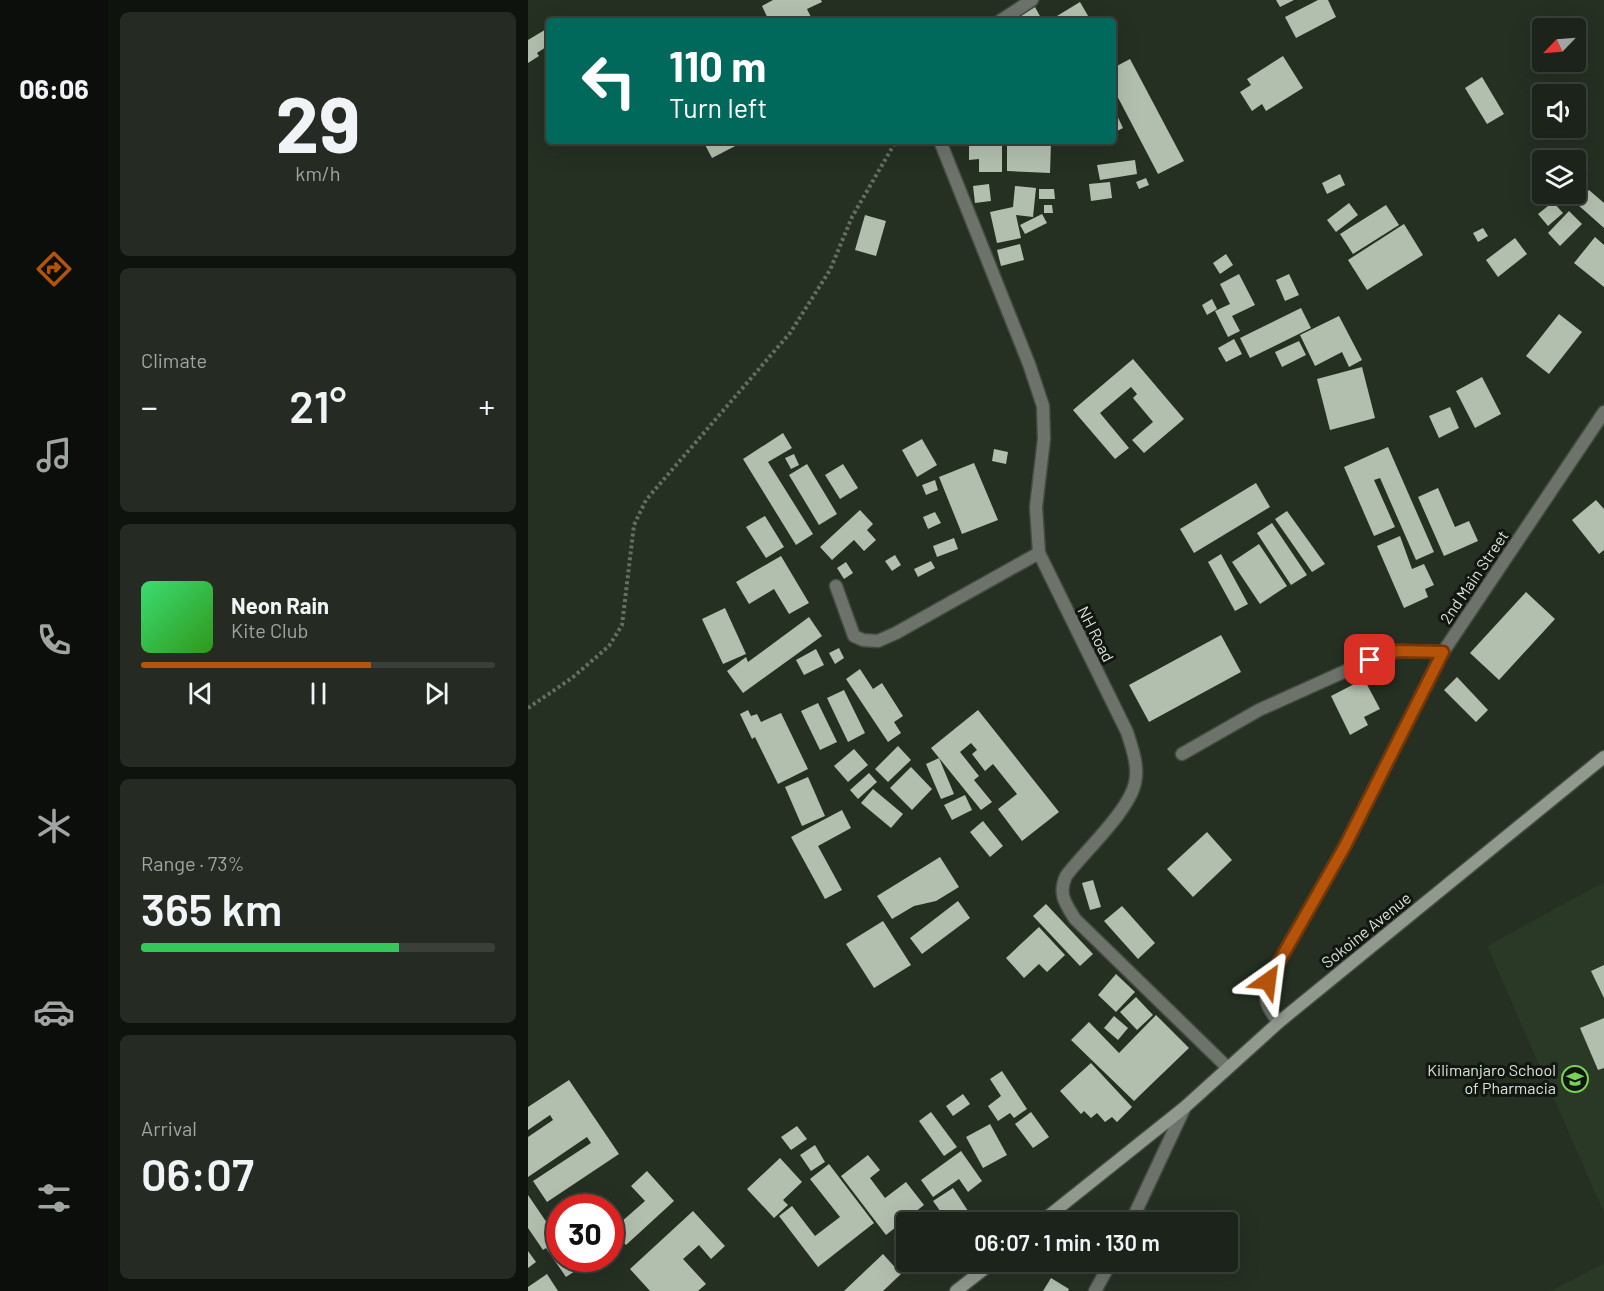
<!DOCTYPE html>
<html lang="en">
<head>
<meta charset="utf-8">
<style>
  :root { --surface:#1c231a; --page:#252b23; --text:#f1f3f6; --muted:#a0a4a2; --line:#3a4039; --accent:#b45309 }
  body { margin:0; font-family:Barlow,sans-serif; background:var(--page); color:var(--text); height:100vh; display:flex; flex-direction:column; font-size:22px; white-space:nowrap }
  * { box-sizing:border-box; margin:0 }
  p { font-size:20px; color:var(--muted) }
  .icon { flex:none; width:33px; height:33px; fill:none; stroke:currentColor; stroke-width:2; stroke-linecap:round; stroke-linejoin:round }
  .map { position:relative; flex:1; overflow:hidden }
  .side { display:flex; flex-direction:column; gap:12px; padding:12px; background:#0f130e; width:420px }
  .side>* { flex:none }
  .hud { position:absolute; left:18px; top:18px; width:570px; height:126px; border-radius:6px; box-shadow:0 6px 24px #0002,0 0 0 2px var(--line); background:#00695c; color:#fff; overflow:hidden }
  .needle { width:39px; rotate:245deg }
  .controls { position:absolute; left:1004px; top:18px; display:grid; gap:12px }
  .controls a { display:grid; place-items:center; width:54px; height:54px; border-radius:6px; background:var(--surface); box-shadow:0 6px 24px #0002,0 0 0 2px var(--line); font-size:30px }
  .speed { position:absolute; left:18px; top:1194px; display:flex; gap:12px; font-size:30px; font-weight:700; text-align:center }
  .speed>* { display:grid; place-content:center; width:78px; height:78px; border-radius:50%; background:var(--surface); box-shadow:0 6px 24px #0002,0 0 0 2px var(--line); line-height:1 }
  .speed .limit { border:9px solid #d22; background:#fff; color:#111 }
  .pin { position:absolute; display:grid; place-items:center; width:51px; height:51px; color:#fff; margin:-26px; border-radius:12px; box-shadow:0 3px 9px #0006 }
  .me { position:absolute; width:66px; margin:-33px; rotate:31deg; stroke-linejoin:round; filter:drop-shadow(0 0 4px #0008) }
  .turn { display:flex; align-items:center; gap:21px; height:126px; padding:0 24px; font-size:27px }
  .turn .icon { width:78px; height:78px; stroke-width:2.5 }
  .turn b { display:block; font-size:42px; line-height:51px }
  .big { font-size:45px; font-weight:600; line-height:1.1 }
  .side .widget { flex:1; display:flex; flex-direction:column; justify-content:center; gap:9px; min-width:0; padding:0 21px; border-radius:9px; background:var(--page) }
  .side .dial { align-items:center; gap:0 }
  .dial b { font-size:78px; line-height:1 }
  .song { display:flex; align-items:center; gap:18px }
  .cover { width:72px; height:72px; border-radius:9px; background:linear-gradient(135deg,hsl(140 70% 55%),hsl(110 70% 35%)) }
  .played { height:6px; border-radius:3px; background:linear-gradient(90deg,var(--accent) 65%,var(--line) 65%) }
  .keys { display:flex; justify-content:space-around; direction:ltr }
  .heat { display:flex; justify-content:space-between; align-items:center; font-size:33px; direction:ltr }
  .charge { height:9px; border-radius:4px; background:linear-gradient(90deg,#34c759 73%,var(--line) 0) }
  .trip { position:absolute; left:368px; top:1212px; width:342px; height:60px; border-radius:6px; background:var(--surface); box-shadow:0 6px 24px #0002,0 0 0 2px var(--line); font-weight:600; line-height:60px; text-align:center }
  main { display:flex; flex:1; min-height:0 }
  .tabs { display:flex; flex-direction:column; width:108px; justify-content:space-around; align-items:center; background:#0b0e0a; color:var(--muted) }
  .tabs .icon { width:42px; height:42px }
  .tabs .selected { color:var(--accent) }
  .tabs b { font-size:27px; color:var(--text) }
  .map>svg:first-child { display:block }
  .built { fill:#2a3826 }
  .building { fill:#b2bfae }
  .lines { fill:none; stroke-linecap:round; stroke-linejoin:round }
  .street-casing { stroke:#424c3f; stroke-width:15 }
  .secondary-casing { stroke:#424c3f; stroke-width:15 }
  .path { stroke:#656e63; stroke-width:4; stroke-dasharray:3 3; stroke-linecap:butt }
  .street { stroke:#6d726b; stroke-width:12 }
  .secondary { stroke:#91998f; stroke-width:12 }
  .route-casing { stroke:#753606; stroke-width:15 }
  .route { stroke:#b45309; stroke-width:10 }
  .labels { text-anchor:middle; stroke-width:6; stroke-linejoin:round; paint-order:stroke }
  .street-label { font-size:16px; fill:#dbe2d9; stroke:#111610 }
  .poi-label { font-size:16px; fill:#dbe2d9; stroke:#111610; text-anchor:end }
</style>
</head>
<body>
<main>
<nav class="tabs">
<b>06:06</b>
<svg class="icon selected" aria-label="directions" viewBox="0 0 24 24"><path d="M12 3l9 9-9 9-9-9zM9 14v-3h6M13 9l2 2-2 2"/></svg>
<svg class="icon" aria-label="music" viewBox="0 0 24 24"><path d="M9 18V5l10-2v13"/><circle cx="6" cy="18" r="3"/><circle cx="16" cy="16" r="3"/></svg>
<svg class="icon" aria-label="phone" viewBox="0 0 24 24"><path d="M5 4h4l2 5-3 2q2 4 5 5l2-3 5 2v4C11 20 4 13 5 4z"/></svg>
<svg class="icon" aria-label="climate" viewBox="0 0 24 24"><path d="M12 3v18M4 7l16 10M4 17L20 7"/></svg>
<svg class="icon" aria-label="car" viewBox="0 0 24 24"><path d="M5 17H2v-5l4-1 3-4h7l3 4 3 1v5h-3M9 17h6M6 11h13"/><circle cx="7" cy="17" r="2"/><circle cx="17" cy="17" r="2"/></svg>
<svg class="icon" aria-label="filters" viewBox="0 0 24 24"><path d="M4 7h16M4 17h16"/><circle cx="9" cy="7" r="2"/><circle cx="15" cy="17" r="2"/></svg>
</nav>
<section class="side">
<div class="widget dial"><b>29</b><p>km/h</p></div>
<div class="widget"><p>Climate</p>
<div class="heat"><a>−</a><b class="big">21°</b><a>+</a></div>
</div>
<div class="widget">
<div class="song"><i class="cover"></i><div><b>Neon Rain</b><p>Kite Club</p></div></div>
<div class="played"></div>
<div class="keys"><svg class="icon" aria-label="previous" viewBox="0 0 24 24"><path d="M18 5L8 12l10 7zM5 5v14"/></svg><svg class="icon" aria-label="pause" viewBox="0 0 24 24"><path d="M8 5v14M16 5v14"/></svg><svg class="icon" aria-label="next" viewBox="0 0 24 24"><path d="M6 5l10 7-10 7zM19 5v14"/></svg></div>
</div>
<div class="widget"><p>Range · 73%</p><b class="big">365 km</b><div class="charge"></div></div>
<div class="widget"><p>Arrival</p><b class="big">06:07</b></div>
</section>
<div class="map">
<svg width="1076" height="1291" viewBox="0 0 1076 1291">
  <rect width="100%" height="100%" fill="#252f22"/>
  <!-- built -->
  <g class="built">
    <path d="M 1076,882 L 1076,1213 L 959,946 Z"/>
    <path d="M 1076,1263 L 1076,1291 L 1023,1291 Z"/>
  </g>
  <!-- building -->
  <g class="building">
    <path d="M 245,0 L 293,0 L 294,2 L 279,9 L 285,21 L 241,21 L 234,6 Z"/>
    <path d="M 748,0 L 766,0 L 752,7 Z"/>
    <path d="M 790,0 L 800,0 L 808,17 L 768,38 L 757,17 Z"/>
    <path d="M 552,2 L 563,21 L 532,21 L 529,16 Z"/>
    <path d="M 507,7 L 513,18 L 508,21 L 492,21 L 490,17 Z"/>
    <path d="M 20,28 L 21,45 L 9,53 L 11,56 L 0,63 L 0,40 Z"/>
    <path d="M 755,56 L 775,88 L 738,111 L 734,104 L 724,111 L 712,92 L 723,85 L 719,79 Z"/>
    <path d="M 602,59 L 656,161 L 630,174 L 585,88 L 585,68 Z"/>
    <path d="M 954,77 L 976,114 L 959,124 L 937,88 Z"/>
    <path d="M 585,107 L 595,128 L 585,133 Z"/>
    <path d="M 175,141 L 217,141 L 184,158 Z"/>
    <path d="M 441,141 L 474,141 L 474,172 L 451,172 L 451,159 L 441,160 Z"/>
    <path d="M 479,141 L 523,141 L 522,173 L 479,171 Z"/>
    <path d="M 607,160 L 609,174 L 572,180 L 569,165 Z"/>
    <path d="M 812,174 L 817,185 L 799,194 L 794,183 Z"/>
    <path d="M 618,178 L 621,185 L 611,189 L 608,182 Z"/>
    <path d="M 582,182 L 584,198 L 563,201 L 561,184 Z"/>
    <path d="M 461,184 L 463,201 L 447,203 L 445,186 Z"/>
    <path d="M 487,186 L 508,188 L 505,217 L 488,215 L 493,238 L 469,243 L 462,212 L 485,207 Z"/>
    <path d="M 511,189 L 526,189 L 527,199 L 511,199 Z"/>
    <path d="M 1061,190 L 1076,203 L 1076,228 L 1049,204 Z"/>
    <path d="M 1025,202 L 1035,213 L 1020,226 L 1010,214 Z"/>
    <path d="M 821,203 L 830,215 L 808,232 L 799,220 Z"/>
    <path d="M 516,205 L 524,205 L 525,213 L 516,213 Z"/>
    <path d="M 858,205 L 871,225 L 825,254 L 812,234 Z"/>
    <path d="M 1041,211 L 1054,224 L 1032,246 L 1020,233 Z"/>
    <path d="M 514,214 L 519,223 L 497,234 L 492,225 Z"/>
    <path d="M 337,215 L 358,221 L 348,256 L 327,250 Z"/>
    <path d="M 876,224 L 895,255 L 839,290 L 820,260 Z"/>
    <path d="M 955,228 L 960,236 L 950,242 L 945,233 Z"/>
    <path d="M 1067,237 L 1076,245 L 1076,287 L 1046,263 Z"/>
    <path d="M 987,238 L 999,254 L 970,277 L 958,260 Z"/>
    <path d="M 492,244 L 496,260 L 473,266 L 469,250 Z"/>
    <path d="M 698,254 L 705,265 L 692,274 L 685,263 Z"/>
    <path d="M 711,274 L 727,305 L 704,316 L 712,331 L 700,337 L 687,311 L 702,304 L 692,284 Z"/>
    <path d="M 761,274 L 771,295 L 757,301 L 748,280 Z"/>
    <path d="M 684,299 L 689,309 L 679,315 L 674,305 Z"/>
    <path d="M 773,308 L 783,328 L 722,358 L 712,338 Z"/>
    <path d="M 1031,314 L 1054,332 L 1021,374 L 998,356 Z"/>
    <path d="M 811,316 L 834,360 L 821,367 L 814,352 L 787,366 L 772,335 Z"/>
    <path d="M 706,339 L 714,354 L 698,362 L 690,348 Z"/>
    <path d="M 771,341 L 778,355 L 754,367 L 747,352 Z"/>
    <path d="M 605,359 L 656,419 L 616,453 L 604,440 L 625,422 L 605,398 L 609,394 L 603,387 L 572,413 L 601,448 L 587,459 L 545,410 Z"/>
    <path d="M 834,367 L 847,418 L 802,430 L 789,379 Z"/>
    <path d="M 954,377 L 973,414 L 947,428 L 928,391 Z"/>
    <path d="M 922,407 L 931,428 L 911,438 L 901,416 Z"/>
    <path d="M 255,433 L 264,448 L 240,462 L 285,534 L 268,545 L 215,459 Z"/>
    <path d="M 394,439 L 409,465 L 389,477 L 374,450 Z"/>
    <path d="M 860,447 L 906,552 L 888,560 L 852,478 L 846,480 L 867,527 L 846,536 L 816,467 Z"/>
    <path d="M 466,449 L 480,452 L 478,464 L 464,461 Z"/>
    <path d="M 266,454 L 271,465 L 263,469 L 257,458 Z"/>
    <path d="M 446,463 L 470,520 L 434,534 L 411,477 Z"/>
    <path d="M 279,464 L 309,514 L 291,525 L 261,475 Z"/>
    <path d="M 315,464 L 330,488 L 312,499 L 297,475 Z"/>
    <path d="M 407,480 L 410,490 L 398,495 L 394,485 Z"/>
    <path d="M 728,483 L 742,507 L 666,553 L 652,529 Z"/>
    <path d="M 910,488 L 927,527 L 941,521 L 950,541 L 916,556 L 890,497 Z"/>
    <path d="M 1068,500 L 1076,509 L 1076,550 L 1071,554 L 1044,520 Z"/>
    <path d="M 332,510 L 345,524 L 339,530 L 348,540 L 336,551 L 326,540 L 304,560 L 292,547 Z"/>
    <path d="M 759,511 L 797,564 L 784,572 L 747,519 Z"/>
    <path d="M 407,512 L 413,523 L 400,529 L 395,517 Z"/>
    <path d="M 237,516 L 256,547 L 238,558 L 218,527 Z"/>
    <path d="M 744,523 L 779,575 L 763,585 L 729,533 Z"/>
    <path d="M 872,536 L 884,569 L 896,564 L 906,585 L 897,589 L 900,597 L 876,608 L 849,546 Z"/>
    <path d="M 426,538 L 430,549 L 409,557 L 405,546 Z"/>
    <path d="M 731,544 L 759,586 L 732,604 L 704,562 Z"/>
    <path d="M 693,554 L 720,604 L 707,611 L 680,562 Z"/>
    <path d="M 367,555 L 373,565 L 364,571 L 357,561 Z"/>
    <path d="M 253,556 L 281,603 L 261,614 L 246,589 L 221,604 L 208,582 Z"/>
    <path d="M 403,561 L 407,568 L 390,577 L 386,569 Z"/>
    <path d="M 318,562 L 325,573 L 316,579 L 309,568 Z"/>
    <path d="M 998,592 L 1027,619 L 971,680 L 942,653 Z"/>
    <path d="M 197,608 L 218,654 L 195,664 L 174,619 Z"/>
    <path d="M 281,617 L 294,636 L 215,693 L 199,671 L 218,657 L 220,662 Z"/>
    <path d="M 693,635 L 713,672 L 621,722 L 601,685 Z"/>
    <path d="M 311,648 L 316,658 L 307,664 L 301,653 Z"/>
    <path d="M 288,649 L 296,665 L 276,675 L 268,660 Z"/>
    <path d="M 332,669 L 345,689 L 354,683 L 375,716 L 366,722 L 373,733 L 360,742 L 318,679 Z"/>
    <path d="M 929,677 L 960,710 L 948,722 L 916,690 Z"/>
    <path d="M 836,679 L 852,709 L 836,717 L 840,725 L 822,735 L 803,696 Z"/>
    <path d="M 316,690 L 337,733 L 320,742 L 299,698 Z"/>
    <path d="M 290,703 L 309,742 L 292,750 L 273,711 Z"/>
    <path d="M 220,710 L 223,716 L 229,714 L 233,722 L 253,713 L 280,769 L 250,784 L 227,737 L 224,739 L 212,714 Z"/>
    <path d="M 450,710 L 531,812 L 494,841 L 470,809 L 489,794 L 465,764 L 457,771 L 444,754 L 449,750 L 443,743 L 432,752 L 451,776 L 446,780 L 464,802 L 453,810 L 403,748 Z"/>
    <path d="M 370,746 L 383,760 L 360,782 L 347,769 Z"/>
    <path d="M 326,749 L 340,765 L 320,782 L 306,766 Z"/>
    <path d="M 411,758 L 426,794 L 413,799 L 398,764 Z"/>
    <path d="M 383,767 L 404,789 L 384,810 L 362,788 Z"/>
    <path d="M 341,773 L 349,782 L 330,799 L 322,790 Z"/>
    <path d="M 280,777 L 297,816 L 274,826 L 257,787 Z"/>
    <path d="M 345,789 L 375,814 L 363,828 L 333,803 Z"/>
    <path d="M 437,795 L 444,810 L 424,820 L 416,805 Z"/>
    <path d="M 314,810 L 323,828 L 290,846 L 314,890 L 297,899 L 263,837 Z"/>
    <path d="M 455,821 L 475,846 L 462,857 L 442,832 Z"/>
    <path d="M 679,832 L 704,860 L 665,897 L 639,869 Z"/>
    <path d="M 412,857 L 431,887 L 408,901 L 386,906 L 364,919 L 349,896 Z"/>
    <path d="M 565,880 L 573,907 L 562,910 L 554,883 Z"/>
    <path d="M 430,901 L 442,918 L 394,954 L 382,938 Z"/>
    <path d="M 518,904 L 565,954 L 552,966 L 505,916 Z"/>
    <path d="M 594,906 L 627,943 L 610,959 L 576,921 Z"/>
    <path d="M 355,921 L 383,965 L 346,988 L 318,944 Z"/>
    <path d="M 511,927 L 537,955 L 519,972 L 511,964 L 496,978 L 478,958 Z"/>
    <path d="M 1076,965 L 1076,998 L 1063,971 Z"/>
    <path d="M 588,974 L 607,992 L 588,1012 L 570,995 Z"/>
    <path d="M 608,997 L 625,1015 L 609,1030 L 592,1012 Z"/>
    <path d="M 628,1015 L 661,1048 L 606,1101 L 543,1040 L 561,1022 L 591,1053 Z"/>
    <path d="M 586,1016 L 600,1028 L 590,1040 L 576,1028 Z"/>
    <path d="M 1076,1018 L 1076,1068 L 1070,1070 L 1052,1028 Z"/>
    <path d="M 563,1063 L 604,1107 L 589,1122 L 584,1117 L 577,1122 L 569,1113 L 563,1118 L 556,1111 L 553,1114 L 532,1091 Z"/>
    <path d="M 474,1071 L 499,1109 L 486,1118 L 482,1113 L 470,1121 L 460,1106 L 473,1096 L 462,1079 Z"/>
    <path d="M 41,1080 L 91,1154 L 19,1202 L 5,1181 L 63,1143 L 59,1137 L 0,1177 L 0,1137 L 25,1120 L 22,1115 L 0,1130 L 0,1107 Z"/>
    <path d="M 435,1094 L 442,1104 L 425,1116 L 418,1106 Z"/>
    <path d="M 403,1112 L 429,1147 L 416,1156 L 391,1121 Z"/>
    <path d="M 503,1112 L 521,1137 L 505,1148 L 487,1124 Z"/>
    <path d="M 462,1124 L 479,1155 L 455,1168 L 438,1137 Z"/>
    <path d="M 269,1126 L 279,1139 L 263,1150 L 253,1137 Z"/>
    <path d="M 287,1145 L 297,1162 L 283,1171 L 272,1155 Z"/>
    <path d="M 433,1151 L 454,1181 L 440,1192 L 431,1179 L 405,1197 L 393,1180 Z"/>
    <path d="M 340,1155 L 352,1170 L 342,1178 L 357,1198 L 378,1182 L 396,1205 L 358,1235 L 313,1176 Z"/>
    <path d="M 252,1158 L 274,1182 L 255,1200 L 260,1205 L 246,1218 L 219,1189 Z"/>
    <path d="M 301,1164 L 346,1223 L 290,1267 L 251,1216 L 264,1206 L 287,1236 L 312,1217 L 282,1179 Z"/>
    <path d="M 119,1171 L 146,1201 L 98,1245 L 84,1230 L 117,1201 L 103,1186 Z"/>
    <path d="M 425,1188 L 442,1214 L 430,1222 L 420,1222 L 405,1201 Z"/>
    <path d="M 0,1195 L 32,1242 L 32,1258 L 43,1258 L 50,1269 L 38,1277 L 18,1248 L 15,1250 L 0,1228 Z"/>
    <path d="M 165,1211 L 197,1246 L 183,1259 L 171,1245 L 155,1259 L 178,1284 L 170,1291 L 122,1291 L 102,1269 Z"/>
    <path d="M 0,1251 L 8,1262 L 0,1268 Z"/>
    <path d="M 355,1254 L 373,1274 L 355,1291 L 316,1291 Z"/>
    <path d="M 19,1274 L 30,1291 L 0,1291 L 0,1287 Z"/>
    <path d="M 523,1278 L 541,1289 L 540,1291 L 515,1291 Z"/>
  </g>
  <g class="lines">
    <defs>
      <g id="street">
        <path d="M 472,21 L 504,0"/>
        <path d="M 412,141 L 501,364 L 515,406 L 516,439 L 508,507 L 511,553 L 599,732 C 604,748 611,766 607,783 C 601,811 556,852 538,876 C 530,894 537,903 547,919 L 699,1067"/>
        <path d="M 308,586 L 326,636 L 335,640 L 350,641 L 368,633 L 511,553"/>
        <path d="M 654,754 L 731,710 L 842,660 L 870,651 L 915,652"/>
        <path d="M 751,1022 C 739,1008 735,999 740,981 L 817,846 L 915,652 L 1076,412"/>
        <path d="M 603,1222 L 657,1107"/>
        <path d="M 567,1291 L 583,1262"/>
      </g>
      <g id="secondary">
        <path d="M 513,1222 L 657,1107 L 751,1022 L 1076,757"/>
        <path d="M 428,1291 L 465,1262"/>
      </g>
    </defs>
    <!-- street casing -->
    <use href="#street" class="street-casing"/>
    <!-- secondary casing -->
    <use href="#secondary" class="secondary-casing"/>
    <!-- path -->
    <path class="path" d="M 0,708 L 44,678 L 81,646 L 94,625 L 106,525 L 118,500 L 262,333 L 302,270 L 324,217 L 368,141"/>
    <!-- street -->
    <use href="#street" class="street"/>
    <!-- secondary -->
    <use href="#secondary" class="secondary"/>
  </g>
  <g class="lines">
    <defs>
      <path id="route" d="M 740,981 L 817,846 L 915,652 L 870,651 L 842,660"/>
    </defs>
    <!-- route casing -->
    <use href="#route" class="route-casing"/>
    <!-- route -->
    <use href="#route" class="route"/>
  </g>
  <!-- icons -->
  <defs>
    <symbol id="school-ring" viewBox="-11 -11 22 22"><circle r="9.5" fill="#111610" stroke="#78d258" stroke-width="1.5"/><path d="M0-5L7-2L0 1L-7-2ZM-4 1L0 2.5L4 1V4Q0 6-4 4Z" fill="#78d258"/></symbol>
  </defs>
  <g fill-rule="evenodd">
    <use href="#school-ring" x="1032" y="1064" width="30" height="30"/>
  </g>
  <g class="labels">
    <!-- street labels -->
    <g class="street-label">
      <text transform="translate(946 577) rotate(-56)" y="6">2nd Main Street</text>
      <text transform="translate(568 634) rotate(63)" y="6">NH Road</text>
      <text transform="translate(838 930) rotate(-39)" y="6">Sokoine Avenue</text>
    </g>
    <!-- poi labels -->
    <g class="poi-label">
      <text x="1028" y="1076">Kilimanjaro School<tspan x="1028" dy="18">of Pharmacia</tspan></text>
    </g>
  </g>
</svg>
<div class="controls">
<a><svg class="needle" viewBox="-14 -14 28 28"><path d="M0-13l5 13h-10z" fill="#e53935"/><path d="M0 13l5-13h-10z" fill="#a0a4a2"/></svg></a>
<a><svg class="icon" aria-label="sound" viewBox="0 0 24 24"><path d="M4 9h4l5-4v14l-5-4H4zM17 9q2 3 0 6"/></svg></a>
<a><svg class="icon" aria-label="layers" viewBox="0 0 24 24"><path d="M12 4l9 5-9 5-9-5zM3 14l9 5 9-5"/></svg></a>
</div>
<div class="speed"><div class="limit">30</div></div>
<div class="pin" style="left:842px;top:660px;background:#d93025"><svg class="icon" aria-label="arrive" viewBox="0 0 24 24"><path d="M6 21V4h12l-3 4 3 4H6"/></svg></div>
<svg class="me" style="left:740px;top:981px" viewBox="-20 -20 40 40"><path d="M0-17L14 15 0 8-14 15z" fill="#b45309" stroke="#fff" stroke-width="4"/></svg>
<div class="trip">06:07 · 1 min · 130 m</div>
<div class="hud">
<div class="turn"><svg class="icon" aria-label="left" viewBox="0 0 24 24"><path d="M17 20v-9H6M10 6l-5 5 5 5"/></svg><div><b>110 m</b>Turn left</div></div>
</div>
</div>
</main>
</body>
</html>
